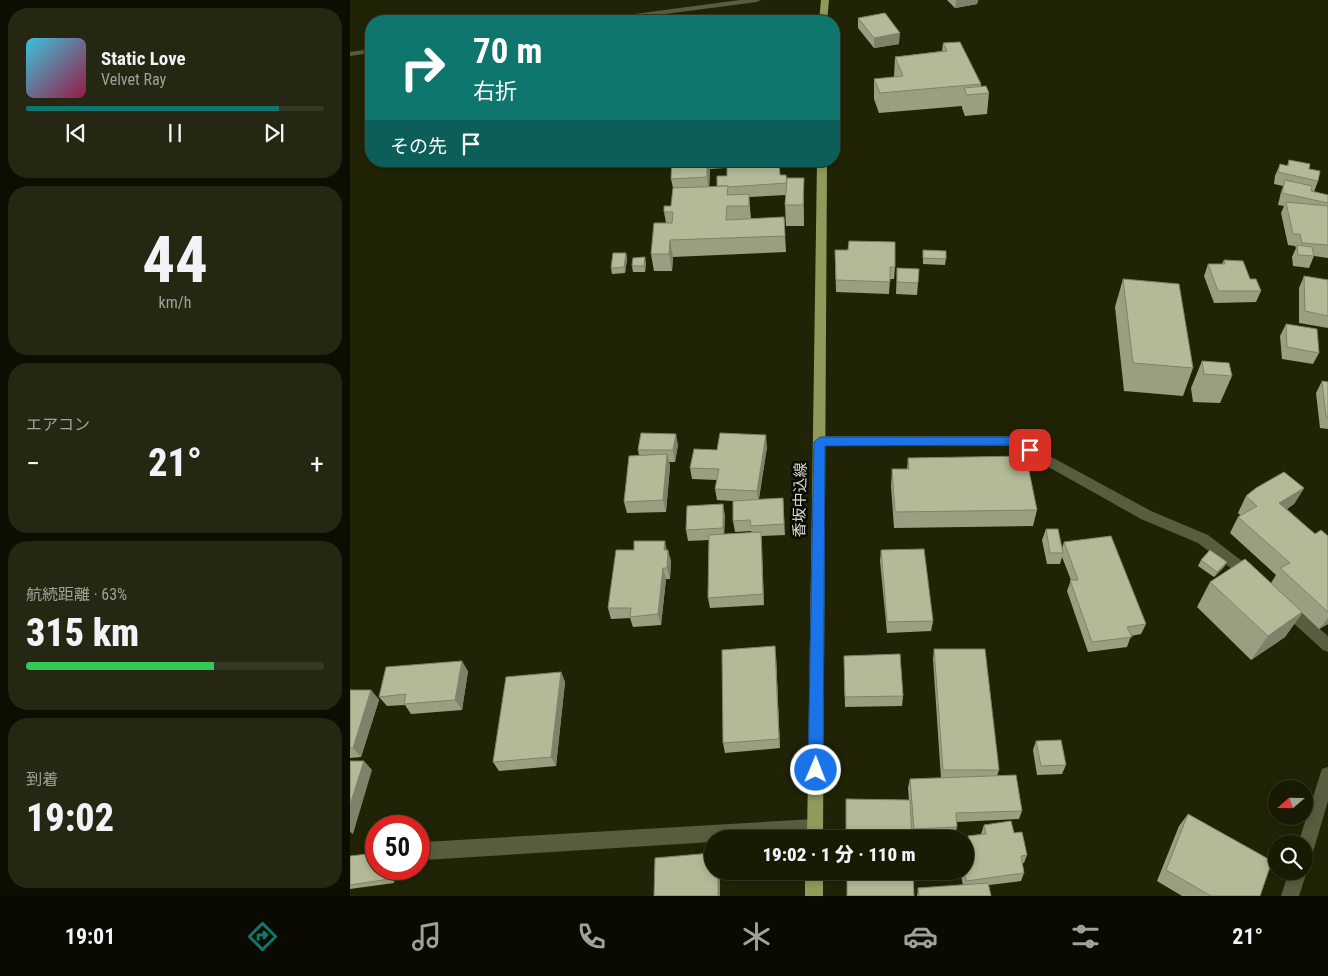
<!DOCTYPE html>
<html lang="ja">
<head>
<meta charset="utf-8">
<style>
  :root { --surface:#181a04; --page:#252713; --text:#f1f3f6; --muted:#9fa19a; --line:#363826; --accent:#0f766e }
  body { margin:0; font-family:"Roboto Condensed","Noto Sans JP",sans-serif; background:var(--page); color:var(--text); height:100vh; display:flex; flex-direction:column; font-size:19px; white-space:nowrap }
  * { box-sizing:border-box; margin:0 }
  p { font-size:16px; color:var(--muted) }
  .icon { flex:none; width:28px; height:28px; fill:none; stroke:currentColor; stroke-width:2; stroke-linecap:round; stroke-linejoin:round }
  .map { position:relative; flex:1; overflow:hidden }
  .panel { display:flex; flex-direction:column; gap:8px; padding:8px; background:#0d0e02; width:350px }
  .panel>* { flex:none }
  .guide { position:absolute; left:15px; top:15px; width:475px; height:152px; border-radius:20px; box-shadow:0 2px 8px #0003,0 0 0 1px var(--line); background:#0f766e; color:#fff; overflow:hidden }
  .needle { width:32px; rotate:250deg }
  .fabs { position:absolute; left:918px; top:780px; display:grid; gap:10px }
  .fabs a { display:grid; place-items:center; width:45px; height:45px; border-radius:50%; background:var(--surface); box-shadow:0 2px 8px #0003,0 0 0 1px var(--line); font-size:25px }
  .speed { position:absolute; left:15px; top:815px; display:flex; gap:10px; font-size:25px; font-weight:700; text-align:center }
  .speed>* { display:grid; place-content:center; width:65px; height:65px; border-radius:50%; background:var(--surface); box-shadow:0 2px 8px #0003,0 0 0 1px var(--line); line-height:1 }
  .speed .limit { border:8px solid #d22; background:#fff; color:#111 }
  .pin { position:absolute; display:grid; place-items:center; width:42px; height:42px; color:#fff; margin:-21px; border-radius:10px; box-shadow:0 2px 8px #0006 }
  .me { position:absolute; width:55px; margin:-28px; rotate:1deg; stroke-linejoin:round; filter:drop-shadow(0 0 4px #0008) }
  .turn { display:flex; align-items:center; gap:18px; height:105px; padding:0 25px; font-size:22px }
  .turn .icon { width:65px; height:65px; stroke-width:2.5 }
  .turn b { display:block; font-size:35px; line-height:42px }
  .then { display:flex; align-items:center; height:48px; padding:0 25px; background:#0003; gap:10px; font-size:19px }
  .big { font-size:38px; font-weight:800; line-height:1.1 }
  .panel .widget { flex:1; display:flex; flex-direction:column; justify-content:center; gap:8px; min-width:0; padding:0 18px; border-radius:20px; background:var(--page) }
  .panel .dial { align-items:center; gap:0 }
  .dial b { font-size:65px; line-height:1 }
  .song { display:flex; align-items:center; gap:15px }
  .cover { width:60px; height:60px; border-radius:8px; background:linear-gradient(135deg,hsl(190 70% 55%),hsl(340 70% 35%)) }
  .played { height:5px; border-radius:2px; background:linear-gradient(90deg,var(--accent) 85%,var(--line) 85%) }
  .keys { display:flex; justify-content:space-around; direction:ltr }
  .heat { display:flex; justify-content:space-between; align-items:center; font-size:28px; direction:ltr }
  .charge { height:8px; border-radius:4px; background:linear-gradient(90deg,#34c759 63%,var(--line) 0) }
  .trip { position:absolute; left:354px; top:830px; width:270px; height:50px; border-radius:25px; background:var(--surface); box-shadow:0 2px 8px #0003,0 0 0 1px var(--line); font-weight:800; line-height:50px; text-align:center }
  .tab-bar { display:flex; height:80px; justify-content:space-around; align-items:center; background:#0a0a02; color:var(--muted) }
  .tab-bar .icon { width:35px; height:35px }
  .tab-bar .active { color:var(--accent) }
  .tab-bar b { font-size:22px; color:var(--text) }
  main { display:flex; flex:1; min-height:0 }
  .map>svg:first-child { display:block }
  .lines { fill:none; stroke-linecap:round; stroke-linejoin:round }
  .minor { fill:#595d3f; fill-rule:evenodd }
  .major { fill:#929a5b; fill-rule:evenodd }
  .wall { fill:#9b9f82 }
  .shaded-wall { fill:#7e826a }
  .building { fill:#b4b997; stroke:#7e826a }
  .route { fill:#1a73e8; stroke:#114b97 }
  .labels { text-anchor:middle; stroke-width:5; stroke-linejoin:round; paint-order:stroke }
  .street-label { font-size:15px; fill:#dbdecd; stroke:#0a0b02 }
</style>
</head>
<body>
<main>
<section class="panel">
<div class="widget">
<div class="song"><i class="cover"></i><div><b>Static Love</b><p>Velvet Ray</p></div></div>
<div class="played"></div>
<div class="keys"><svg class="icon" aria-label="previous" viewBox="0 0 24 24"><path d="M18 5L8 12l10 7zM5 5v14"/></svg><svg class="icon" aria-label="pause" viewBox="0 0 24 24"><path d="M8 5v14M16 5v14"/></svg><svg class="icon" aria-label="next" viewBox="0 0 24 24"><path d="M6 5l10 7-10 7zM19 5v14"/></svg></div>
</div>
<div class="widget dial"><b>44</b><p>km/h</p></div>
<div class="widget"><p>エアコン</p>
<div class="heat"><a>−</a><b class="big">21°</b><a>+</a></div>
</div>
<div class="widget"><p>航続距離 · 63%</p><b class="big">315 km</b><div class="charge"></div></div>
<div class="widget"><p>到着</p><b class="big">19:02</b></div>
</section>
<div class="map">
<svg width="978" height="896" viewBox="0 0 978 896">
  <rect width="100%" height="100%" fill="#202305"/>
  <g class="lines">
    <!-- minor -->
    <g class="minor">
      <path d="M 390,0 L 411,0 L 407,2 L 262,21 L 242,21 L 246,19 Z"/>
      <path d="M 21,49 L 21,53 L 0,56 L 0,52 Z"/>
      <path d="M 470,436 L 663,436 L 801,511 L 858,535 L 905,571 L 907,575 L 905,579 L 900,581 L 895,579 L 848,543 L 791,519 L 661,446 L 470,446 L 464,441 Z"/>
      <path d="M 935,601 L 940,603 L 978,636 L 978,652 L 973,650 L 930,611 L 928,607 L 930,603 Z"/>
      <path d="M 978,767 L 978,801 L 963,852 L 960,858 L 954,861 L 954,844 L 948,844 L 970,775 L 972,769 Z"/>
      <path d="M 465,819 L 471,821 L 473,827 L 471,833 L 465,835 L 411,839 L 362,839 L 362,842 L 74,860 L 69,857 L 69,845 L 74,842 Z"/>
      <path d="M 954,865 L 957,871 L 949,896 L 931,896 L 939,871 L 954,871 Z"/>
    </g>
    <!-- major -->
    <g class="major">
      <path d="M 471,0 L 479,0 L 477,21 L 469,21 Z"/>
      <path d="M 467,161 L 477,161 L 473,839 L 457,839 Z"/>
      <rect x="455" y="871" width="18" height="25"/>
    </g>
  </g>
  <!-- wall -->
  <g class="wall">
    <path d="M 597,0 L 628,0 L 627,4 L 605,8 Z"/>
    <path d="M 508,18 L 549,44 L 524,48 L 508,28 Z"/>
    <path d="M 593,43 L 631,84 L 631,87 L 639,93 L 637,114 L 615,116 L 612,108 L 612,106 L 529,113 L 524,99 L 524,79 L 544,77 L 545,57 L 592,51 Z"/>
    <path d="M 939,160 L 959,169 L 968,181 L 964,192 L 978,195 L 978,258 L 964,256 L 959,268 L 943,266 L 942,257 L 946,248 L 945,246 L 938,245 L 931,213 L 934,206 L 928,205 L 931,192 L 933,186 L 924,184 L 925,176 L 930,164 L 937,166 Z"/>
    <path d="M 322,161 L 376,161 L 376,168 L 360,169 L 359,187 L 367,186 L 430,175 L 437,184 L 454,199 L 454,226 L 436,226 L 435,205 L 436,195 L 399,197 L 401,219 L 434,217 L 436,252 L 323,257 L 322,271 L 304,271 L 301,254 L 316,223 L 314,212 L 321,206 L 323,188 L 321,179 Z"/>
    <path d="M 485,250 L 545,267 L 544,279 L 540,279 L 539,294 L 486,292 Z"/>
    <path d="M 573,250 L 596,259 L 595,265 L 573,264 Z"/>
    <path d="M 276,253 L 277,259 L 275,273 L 262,274 L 261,268 Z"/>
    <path d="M 874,260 L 900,279 L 911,291 L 906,302 L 864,303 L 854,276 L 858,264 L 872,264 Z"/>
    <path d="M 296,263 L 295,272 L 283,272 L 282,266 Z"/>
    <path d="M 547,268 L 568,283 L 567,295 L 546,294 Z"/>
    <path d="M 954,276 L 978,280 L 978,328 L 949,323 L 949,288 Z"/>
    <path d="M 773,279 L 843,368 L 833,396 L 774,391 L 765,307 Z"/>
    <path d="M 936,324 L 969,353 L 963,364 L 932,359 L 930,336 Z"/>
    <path d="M 852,361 L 882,376 L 870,403 L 843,402 L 841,388 Z"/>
    <path d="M 972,381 L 978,382 L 978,429 L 970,428 L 966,393 Z"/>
    <path d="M 328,445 L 325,462 L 319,462 L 320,466 L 316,512 L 277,513 L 274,502 L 289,456 L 288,450 Z"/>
    <path d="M 417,447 L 409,499 L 433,498 L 435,535 L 411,536 L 414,605 L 360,608 L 358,598 L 359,540 L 338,541 L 336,530 L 375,515 L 374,534 L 402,533 L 401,531 L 385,532 L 383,521 L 383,501 L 367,500 L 365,489 L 367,480 L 342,479 L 340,468 Z"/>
    <path d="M 558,458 L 687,510 L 683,526 L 544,528 L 541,486 L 542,469 L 557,469 Z"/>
    <path d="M 954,488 L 944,504 L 937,509 L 965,534 L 978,536 L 978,624 L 969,629 L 952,613 L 935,637 L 901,660 L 847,607 L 860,582 L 921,583 L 926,575 L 880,533 L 888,517 L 891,516 L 888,513 L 896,496 Z"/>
    <path d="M 696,529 L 712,548 L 714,542 L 796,624 L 791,634 L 781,636 L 777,647 L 738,652 L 717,591 L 721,580 L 712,557 L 710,564 L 697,564 L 692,540 Z"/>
    <path d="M 317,550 L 321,561 L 320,579 L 316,579 L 311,625 L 283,627 L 280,618 L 261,619 L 258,608 Z"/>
    <path d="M 531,550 L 583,621 L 581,631 L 537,633 L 530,561 Z"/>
    <path d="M 851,560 L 877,562 L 874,567 L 864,577 L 848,566 Z"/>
    <path d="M 584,649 L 649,770 L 647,776 L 672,811 L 669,819 L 607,822 L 607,827 L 605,835 L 562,837 L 558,788 L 560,779 L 591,778 L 583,659 Z"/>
    <path d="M 426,656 L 430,748 L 375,753 L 373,743 Z"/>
    <path d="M 494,656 L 553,696 L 552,706 L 495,707 Z"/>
    <path d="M 118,671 L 112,710 L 61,714 L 55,705 L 37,706 L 29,697 Z"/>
    <path d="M 211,672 L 215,682 L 206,766 L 149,771 L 143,762 Z"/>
    <path d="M 0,690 L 21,690 L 29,700 L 11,757 L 0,758 Z"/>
    <path d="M 686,741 L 716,765 L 712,774 L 687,775 L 683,750 Z"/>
    <path d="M 838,814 L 910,896 L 832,896 L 807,881 L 829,826 Z"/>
    <path d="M 634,825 L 664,833 L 677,855 L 674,863 L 672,863 L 674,873 L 671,881 L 639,885 L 641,896 L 567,896 L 568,888 L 613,885 L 610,871 L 615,871 L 616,844 L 618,836 L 631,834 Z"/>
    <path d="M 0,856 L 46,869 L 44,883 L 0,889 Z"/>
  </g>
  <!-- shaded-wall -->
  <g class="shaded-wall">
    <path d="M 606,0 L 628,0 L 627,4 L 605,8 Z"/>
    <path d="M 550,33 L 549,44 L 524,48 L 524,38 Z"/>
    <path d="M 357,161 L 359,161 L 360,169 L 359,194 L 357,177 Z"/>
    <path d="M 454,178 L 454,226 L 453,205 Z"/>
    <path d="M 320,240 L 323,257 L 322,271 L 319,254 Z"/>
    <path d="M 276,253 L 277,259 L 275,273 L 274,267 Z"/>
    <path d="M 295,257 L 296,263 L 295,272 L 294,266 Z"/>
    <path d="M 326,434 L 328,445 L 325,462 L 323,450 Z"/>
    <path d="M 416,435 L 417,447 L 408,502 L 407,491 Z"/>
    <path d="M 317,454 L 320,466 L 316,512 L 313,500 Z"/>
    <path d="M 954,488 L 944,504 L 920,519 L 929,503 Z"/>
    <path d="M 373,504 L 375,515 L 374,539 L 373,528 Z"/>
    <path d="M 411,532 L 412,544 L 414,605 L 413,594 Z"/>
    <path d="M 315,541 L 317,552 L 314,550 Z"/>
    <path d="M 318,550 L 321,561 L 320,579 L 317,568 Z"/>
    <path d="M 877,562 L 874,567 L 864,577 L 867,572 Z"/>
    <path d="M 313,568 L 316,579 L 311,625 L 308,614 Z"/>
    <path d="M 952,612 L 935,637 L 901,660 L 918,636 Z"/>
    <path d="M 978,618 L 978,624 L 969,629 Z"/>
    <path d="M 425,646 L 426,656 L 430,748 L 429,739 Z"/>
    <path d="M 112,661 L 118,671 L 112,710 L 105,700 Z"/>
    <path d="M 211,672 L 215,682 L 206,766 L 201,757 Z"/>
    <path d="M 21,690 L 29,700 L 11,757 L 3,748 Z"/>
    <path d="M 14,761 L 22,770 L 3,834 L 0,832 L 0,805 Z"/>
    <path d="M 41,869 L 46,869 L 44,883 L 40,879 Z"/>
    <rect x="368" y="871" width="2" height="25"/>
  </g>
  <!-- building -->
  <g class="building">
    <path d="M 535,13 L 550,33 L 524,38 L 508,18 Z"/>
    <path d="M 610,42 L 631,84 L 530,93 L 524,79 L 553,76 L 545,57 L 597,51 L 593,43 Z"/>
    <path d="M 636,86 L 639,93 L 617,95 L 614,88 Z"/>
    <path d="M 939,160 L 960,164 L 959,169 L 970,171 L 968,181 L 928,172 L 930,164 L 938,166 Z"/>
    <path d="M 322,161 L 357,161 L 357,177 L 321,179 Z"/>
    <path d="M 429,163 L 430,175 L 436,175 L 437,183 L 378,187 L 378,186 L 367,186 L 367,176 L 377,176 L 377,166 Z"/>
    <path d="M 437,178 L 454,178 L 453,205 L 435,205 Z"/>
    <path d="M 935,180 L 962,186 L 961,191 L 978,195 L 978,203 L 932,193 Z"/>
    <path d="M 378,186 L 377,195 L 399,194 L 399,206 L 377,206 L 376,220 L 434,217 L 435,236 L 320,240 L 319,254 L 301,254 L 304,223 L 322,223 L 323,212 L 314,212 L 314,206 L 321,206 L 323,188 Z"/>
    <path d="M 936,202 L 978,206 L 978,245 L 952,243 L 950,234 L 943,234 Z"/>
    <path d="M 499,241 L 545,242 L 545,267 L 540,267 L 540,282 L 486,280 L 485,250 L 498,250 Z"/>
    <path d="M 947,245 L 962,247 L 964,256 L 948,255 Z"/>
    <path d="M 573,250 L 596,251 L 596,259 L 573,258 Z"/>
    <path d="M 263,253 L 276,253 L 274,267 L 261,268 Z"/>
    <path d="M 295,257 L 294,266 L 282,266 L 283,258 Z"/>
    <path d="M 874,260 L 893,261 L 900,279 L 906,279 L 911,291 L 868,291 L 858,264 L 875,264 Z"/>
    <path d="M 547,268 L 569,269 L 568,283 L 547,282 Z"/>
    <path d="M 954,276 L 978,280 L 978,316 L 955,311 Z"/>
    <path d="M 773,279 L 829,284 L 843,368 L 783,363 Z"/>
    <path d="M 936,324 L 967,329 L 969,353 L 937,347 Z"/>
    <path d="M 852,361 L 879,363 L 882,376 L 854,374 Z"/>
    <path d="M 972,381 L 978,382 L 978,417 L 976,416 Z"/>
    <path d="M 291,433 L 326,434 L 323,450 L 288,450 Z"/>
    <path d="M 370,433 L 416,435 L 407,491 L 365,489 L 369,469 L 340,468 L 344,449 L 367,450 Z"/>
    <path d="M 317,454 L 313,500 L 274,502 L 279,456 Z"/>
    <path d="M 676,456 L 687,510 L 545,512 L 542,469 L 559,469 L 558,458 Z"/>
    <path d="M 934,472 L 954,488 L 929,503 L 965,534 L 971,530 L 978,536 L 978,612 L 930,568 L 940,563 L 888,517 L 907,506 L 896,496 L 906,488 Z"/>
    <path d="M 433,498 L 434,524 L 401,526 L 400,520 L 383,521 L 383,501 Z"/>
    <path d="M 373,504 L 373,528 L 336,530 L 337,506 Z"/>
    <path d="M 696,529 L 708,529 L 713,553 L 700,553 Z"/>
    <path d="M 411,532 L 413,594 L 358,598 L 359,535 Z"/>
    <path d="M 761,536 L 796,624 L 777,627 L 782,637 L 742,642 L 720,580 L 728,580 L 714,542 Z"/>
    <path d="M 284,541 L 315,541 L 314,550 L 318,550 L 317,568 L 313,568 L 308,614 L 280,617 L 281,608 L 258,608 L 266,550 L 284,550 Z"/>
    <path d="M 574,549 L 583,621 L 537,622 L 531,550 Z"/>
    <path d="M 860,550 L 877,562 L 867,572 L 851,560 Z"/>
    <path d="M 895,559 L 952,612 L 918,636 L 860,582 Z"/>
    <path d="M 425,646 L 429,739 L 373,743 L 372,650 Z"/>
    <path d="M 584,649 L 635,649 L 649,770 L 593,770 Z"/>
    <path d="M 550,654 L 553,696 L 495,697 L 494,656 Z"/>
    <path d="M 112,661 L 105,700 L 54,704 L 56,694 L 29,697 L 36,667 Z"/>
    <path d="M 211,672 L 201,757 L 143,762 L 156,677 Z"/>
    <path d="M 0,690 L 21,690 L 3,748 L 0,748 Z"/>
    <path d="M 711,740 L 716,765 L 691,766 L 686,741 Z"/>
    <path d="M 0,761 L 14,761 L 0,805 Z"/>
    <path d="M 666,775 L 672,811 L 606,813 L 607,827 L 564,829 L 560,779 Z"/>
    <path d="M 496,799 L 560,800 L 562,839 L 496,839 Z"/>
    <path d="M 838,814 L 922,861 L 910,896 L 861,896 L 816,870 Z"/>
    <path d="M 661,821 L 664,833 L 672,832 L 677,855 L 671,856 L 674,873 L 616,881 L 614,871 L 615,871 L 615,845 L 620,844 L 618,836 L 636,834 L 634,825 Z"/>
    <path d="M 26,853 L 26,869 L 41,869 L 40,879 L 0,885 L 0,856 Z"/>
    <path d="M 362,853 L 362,871 L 368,871 L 368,896 L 304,896 L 305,858 Z"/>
    <path d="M 497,871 L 563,871 L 564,896 L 497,896 Z"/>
    <path d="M 638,883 L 641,896 L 569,896 L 568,888 Z"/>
  </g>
  <!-- route -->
  <path class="route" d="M 470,437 L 663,437 L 684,447 L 685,450 L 680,455 L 661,445 L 475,446 L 473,770 L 471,775 L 466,777 L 460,775 L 458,770 L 464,442 Z"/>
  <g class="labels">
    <!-- street labels -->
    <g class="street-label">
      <text transform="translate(450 500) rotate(-89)" y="5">香坂中込線</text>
    </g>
  </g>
</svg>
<div class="fabs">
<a><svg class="needle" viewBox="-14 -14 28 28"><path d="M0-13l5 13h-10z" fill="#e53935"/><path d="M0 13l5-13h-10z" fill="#9fa19a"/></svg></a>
<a><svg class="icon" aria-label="search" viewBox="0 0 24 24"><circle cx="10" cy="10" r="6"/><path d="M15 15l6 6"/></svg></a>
</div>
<div class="speed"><div class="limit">50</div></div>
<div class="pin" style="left:680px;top:450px;background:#d93025"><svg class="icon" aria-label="arrive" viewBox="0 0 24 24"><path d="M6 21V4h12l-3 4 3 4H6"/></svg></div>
<svg class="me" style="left:466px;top:770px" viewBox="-20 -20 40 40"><circle r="17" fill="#1a73e8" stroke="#fff" stroke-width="3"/><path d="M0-11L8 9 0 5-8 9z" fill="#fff"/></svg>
<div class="trip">19:02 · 1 分 · 110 m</div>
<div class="guide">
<div class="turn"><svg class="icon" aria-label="right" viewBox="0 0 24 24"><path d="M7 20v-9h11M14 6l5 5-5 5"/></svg><div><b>70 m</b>右折</div></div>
<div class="then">その先<svg class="icon" aria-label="arrive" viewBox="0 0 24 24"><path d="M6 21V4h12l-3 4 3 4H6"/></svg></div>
</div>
</div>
</main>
<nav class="tab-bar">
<b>19:01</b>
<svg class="icon active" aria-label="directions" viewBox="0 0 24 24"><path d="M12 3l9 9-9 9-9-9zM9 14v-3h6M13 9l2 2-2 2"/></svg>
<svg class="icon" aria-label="music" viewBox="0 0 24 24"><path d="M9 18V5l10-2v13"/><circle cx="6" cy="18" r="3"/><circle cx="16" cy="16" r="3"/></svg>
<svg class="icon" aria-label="phone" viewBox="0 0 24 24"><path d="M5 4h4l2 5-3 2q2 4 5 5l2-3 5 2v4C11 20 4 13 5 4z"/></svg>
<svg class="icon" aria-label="climate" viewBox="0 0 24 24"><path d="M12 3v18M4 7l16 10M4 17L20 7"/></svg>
<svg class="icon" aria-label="car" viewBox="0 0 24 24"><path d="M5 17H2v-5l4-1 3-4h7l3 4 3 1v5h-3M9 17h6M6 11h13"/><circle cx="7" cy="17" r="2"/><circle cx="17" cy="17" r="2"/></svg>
<svg class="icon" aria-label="filters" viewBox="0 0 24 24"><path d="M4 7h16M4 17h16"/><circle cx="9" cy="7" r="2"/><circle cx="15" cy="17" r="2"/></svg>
<b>21°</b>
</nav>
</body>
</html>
